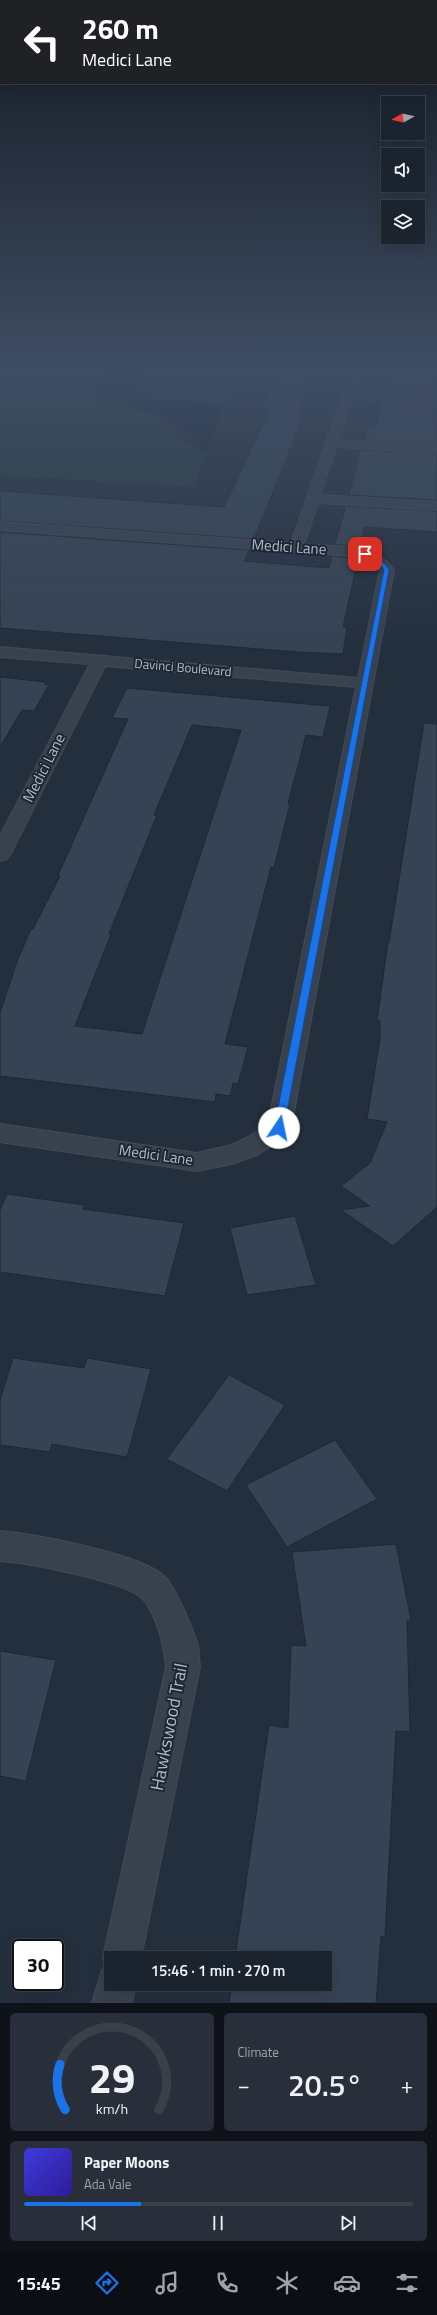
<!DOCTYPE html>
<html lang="en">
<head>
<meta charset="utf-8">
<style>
  :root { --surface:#1b232e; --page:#282f3a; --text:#f1f3f6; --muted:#a0a4aa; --line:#39404a; --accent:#1a73e8 }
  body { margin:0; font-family:"Titillium Web",sans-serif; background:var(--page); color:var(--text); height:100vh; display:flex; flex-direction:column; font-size:15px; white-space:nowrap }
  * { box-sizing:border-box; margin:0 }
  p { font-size:13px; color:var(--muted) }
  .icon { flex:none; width:22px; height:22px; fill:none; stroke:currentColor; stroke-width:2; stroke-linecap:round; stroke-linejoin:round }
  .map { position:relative; height:2003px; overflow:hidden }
  .sheet { display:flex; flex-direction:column; gap:10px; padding:10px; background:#0f1319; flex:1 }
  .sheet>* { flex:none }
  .banner { position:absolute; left:0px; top:0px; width:437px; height:84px; box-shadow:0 4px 16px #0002,0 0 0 1px var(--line); background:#202124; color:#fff; overflow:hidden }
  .needle { width:26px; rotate:262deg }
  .controls { position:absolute; left:381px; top:96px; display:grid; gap:8px }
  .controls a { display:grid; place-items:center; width:44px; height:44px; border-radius:0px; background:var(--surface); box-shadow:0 4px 16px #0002,0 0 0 1px var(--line); font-size:20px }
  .speed { position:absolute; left:12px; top:1939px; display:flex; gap:8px; font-size:20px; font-weight:700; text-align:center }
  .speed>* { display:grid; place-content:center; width:52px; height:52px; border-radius:50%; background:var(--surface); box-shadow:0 4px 16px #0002,0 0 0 1px var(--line); line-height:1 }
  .speed .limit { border:2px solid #111; border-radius:6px; background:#fff; color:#111 }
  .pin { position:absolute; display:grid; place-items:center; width:34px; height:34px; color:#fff; margin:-17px; border-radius:8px; box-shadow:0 2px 6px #0006 }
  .me { position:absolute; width:44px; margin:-22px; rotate:11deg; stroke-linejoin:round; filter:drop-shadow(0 0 3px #0008) }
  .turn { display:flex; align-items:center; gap:14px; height:84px; padding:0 16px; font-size:18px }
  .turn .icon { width:52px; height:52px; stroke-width:2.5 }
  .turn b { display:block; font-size:28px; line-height:34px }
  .big { font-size:30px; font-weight:600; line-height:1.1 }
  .sheet .tile { flex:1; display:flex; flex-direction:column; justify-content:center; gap:6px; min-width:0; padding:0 14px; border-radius:6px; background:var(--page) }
  .sheet .dial { align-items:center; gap:0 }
  .dial svg { height:104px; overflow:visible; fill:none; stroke:var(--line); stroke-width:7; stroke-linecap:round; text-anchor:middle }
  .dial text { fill:var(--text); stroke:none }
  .song { display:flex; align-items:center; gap:12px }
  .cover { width:48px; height:48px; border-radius:6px; background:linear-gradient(135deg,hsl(240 70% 55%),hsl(250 70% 35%)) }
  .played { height:4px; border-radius:2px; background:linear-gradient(90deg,var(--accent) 30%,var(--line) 30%) }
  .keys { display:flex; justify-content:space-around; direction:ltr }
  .heat { display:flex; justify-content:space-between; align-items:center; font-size:22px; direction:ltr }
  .sheet .tiles { flex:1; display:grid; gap:10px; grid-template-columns:1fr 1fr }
  .tile:last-child { grid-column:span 2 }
  .trip { position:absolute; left:104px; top:1951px; width:228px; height:40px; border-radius:0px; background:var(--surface); box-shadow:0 4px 16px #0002,0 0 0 1px var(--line); font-weight:600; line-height:40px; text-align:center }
  .tabs { display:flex; height:64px; justify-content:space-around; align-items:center; background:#0b0e12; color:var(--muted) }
  .tabs .icon { width:28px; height:28px }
  .tabs .on { color:var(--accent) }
  .tabs b { font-size:18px; color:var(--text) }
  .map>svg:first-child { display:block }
  .green { fill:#263c3f }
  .water { fill:#17263c }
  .building { fill:#364354; stroke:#1f2835; fill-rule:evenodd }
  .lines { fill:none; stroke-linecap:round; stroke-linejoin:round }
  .minor-casing { stroke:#414a57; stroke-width:2 }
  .minor { fill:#38414e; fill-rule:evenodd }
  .route { fill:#1a73e8; stroke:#114b97 }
  .labels { text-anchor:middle; stroke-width:4; stroke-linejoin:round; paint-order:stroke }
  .far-street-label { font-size:13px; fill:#b4bcc9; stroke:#1d2633 }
  .street-label { font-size:15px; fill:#b4bcc9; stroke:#1d2633 }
  .near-street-label { font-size:18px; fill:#b4bcc9; stroke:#1d2633 }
</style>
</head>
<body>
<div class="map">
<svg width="437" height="2003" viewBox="0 0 437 2003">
  <rect width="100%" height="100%" fill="#242f3e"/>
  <!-- green -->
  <g class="green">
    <path d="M 0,367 L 100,367 L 84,380 L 100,401 L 157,417 L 174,436 L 206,455 L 194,487 L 0,475 Z"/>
    <path d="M 203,367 L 246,367 L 228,403 L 153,398 L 137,381 L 158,371 L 199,370 Z"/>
  </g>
  <!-- water -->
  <path class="water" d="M 110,367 L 194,367 L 151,369 L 130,381 L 149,399 L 224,404 L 207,449 L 173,421 L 106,398 L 93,380 L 104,368 Z"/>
  <!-- building -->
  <g class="building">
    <path d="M 282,367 L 314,367 L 313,370 L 316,370 L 299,413 L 304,413 L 300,425 L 254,539 L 0,521 L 0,491 L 224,507 L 271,408 L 263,408 Z"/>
    <path d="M 394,367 L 437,367 L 437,394 L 387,392 Z"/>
    <path d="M 385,402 L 437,403 L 437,444 L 365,440 L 369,425 L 376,425 L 381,403 Z"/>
    <path d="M 362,450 L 437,454 L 437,500 L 349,495 L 360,451 Z"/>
    <path d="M 346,506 L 437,511 L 437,532 L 364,527 L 360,548 L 335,544 Z"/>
    <path d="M 0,532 L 249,550 L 244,561 L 329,568 L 332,556 L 358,559 L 343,627 L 347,627 L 343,654 L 297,652 L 0,628 Z"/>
    <path d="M 0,677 L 46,682 L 45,684 L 49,685 L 34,711 L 22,710 L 0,747 Z"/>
    <path d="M 127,688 L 330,706 L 323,737 L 306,735 L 288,804 L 290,804 L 274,868 L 271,867 L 225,1044 L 248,1047 L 238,1084 L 233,1083 L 230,1096 L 216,1094 L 215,1102 L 0,1076 L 0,1013 L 18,959 L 31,929 L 33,929 L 60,876 L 58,875 L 128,719 L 112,718 ZM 192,725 L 241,730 L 142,1034 L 75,1026 L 111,934 L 109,934 L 157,815 L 154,815 Z"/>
    <path d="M 424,723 L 437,724 L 437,1207 L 393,1246 L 341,1210 L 370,1206 L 341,1186 L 370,1163 L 387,1122 L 367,1119 L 380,1039 L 380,1021 L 377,1021 L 388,942 L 389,942 Z"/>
    <path d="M 7,1194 L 84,1205 L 83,1209 L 184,1223 L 165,1296 L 0,1272 L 0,1210 Z"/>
    <path d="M 295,1216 L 316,1285 L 247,1295 L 230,1228 Z"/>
    <path d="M 13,1358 L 84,1368 L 87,1358 L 151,1369 L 127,1457 L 52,1444 L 50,1452 L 0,1445 L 0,1400 Z"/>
    <path d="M 229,1375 L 285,1405 L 227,1491 L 167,1459 Z"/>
    <path d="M 335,1440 L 377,1499 L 287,1547 L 246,1485 Z"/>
    <path d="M 396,1544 L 411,1620 L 407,1620 L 410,1732 L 396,1731 L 385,1937 L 381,1936 L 376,2003 L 229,2003 L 232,1984 L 325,1984 L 325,1958 L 235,1958 L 269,1725 L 288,1728 L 291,1645 L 306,1646 L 292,1552 Z"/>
    <path d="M 0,1651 L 56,1660 L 26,1781 L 0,1776 Z"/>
  </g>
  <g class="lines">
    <defs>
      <g id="minor">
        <path d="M 352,367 L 362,367 L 354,392 L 437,396 L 437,402 L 352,399 L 338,440 L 437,445 L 437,453 L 336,447 L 320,495 L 437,502 L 437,510 L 318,503 L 304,544 C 334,547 375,542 394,570 L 291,1128 L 288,1134 L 259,1154 L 232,1164 L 197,1171 L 0,1142 L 0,1124 L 197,1153 L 232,1145 L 250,1136 L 268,1124 L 356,687 L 105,666 L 10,855 L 7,859 L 0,861 L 0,836 L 90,664 L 0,657 L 0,647 L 358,678 L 380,570 L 366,560 L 351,556 L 0,530 L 0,522 L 291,543 Z"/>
        <path d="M 0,1531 C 34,1534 143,1554 165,1577 C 175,1587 194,1631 198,1646 C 199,1652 199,1660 200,1667 L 141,1958 L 111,1958 L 111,1984 L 136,1984 L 132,2003 L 92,2003 L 102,1970 L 107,1968 L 103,1958 L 166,1667 C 164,1647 157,1615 143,1599 C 126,1581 27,1563 0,1561 Z"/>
      </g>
    </defs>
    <!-- minor casing -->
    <use href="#minor" class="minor-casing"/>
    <!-- minor -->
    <use href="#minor" class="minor"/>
  </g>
  <!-- sky -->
  <linearGradient id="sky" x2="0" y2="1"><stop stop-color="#141a22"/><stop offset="0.57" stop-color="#3f4d63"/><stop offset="1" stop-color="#3f4d63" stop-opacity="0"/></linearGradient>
  <rect width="437" height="647" fill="url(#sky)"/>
  <!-- route -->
  <path class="route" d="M 363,553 C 373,553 385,562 389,570 L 284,1128 L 279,1131 L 274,1128 L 384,570 L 381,565 L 363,556 Z"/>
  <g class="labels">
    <!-- far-street labels -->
    <g class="far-street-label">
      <text transform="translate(183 667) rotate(5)" y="5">Davinci Boulevard</text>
    </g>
    <!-- street labels -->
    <g class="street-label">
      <text transform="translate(289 547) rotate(4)" y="5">Medici Lane</text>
      <text transform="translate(44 768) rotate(-63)" y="5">Medici Lane</text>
      <text transform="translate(156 1155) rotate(8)" y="5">Medici Lane</text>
    </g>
    <!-- near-street labels -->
    <g class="near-street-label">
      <text transform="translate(169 1727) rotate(-79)" y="6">Hawkswood Trail</text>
    </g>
  </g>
</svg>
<div class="controls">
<a><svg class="needle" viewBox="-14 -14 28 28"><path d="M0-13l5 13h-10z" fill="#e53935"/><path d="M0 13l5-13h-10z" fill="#a0a4aa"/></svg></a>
<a><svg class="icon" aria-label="sound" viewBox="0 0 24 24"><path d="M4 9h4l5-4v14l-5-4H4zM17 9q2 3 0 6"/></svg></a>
<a><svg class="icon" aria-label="layers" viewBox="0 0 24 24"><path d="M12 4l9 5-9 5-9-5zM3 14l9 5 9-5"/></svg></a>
</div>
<div class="speed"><div class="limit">30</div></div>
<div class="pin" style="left:365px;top:554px;background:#d93025"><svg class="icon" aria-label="arrive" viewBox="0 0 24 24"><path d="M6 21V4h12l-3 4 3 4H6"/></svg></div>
<svg class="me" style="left:279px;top:1128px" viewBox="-20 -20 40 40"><circle r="19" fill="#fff"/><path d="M0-13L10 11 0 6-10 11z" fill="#1a73e8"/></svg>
<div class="trip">15:46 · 1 min · 270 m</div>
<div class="banner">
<div class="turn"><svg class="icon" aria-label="left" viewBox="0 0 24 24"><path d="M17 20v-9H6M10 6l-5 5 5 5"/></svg><div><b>260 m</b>Medici Lane</div></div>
</div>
</div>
<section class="sheet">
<div class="tiles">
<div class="tile dial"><svg viewBox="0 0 100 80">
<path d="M14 69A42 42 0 1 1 86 69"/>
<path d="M14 69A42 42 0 0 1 10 34" stroke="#1a73e8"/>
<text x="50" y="56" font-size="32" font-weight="700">29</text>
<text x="50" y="72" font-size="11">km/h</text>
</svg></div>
<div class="tile"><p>Climate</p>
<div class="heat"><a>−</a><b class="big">20.5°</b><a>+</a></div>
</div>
<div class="tile">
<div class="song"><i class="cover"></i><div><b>Paper Moons</b><p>Ada Vale</p></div></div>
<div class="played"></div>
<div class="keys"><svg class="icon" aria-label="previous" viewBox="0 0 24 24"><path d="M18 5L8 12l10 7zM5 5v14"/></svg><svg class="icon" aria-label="pause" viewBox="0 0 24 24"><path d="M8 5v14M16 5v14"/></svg><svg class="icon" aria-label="next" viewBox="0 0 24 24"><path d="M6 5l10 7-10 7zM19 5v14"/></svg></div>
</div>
</div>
</section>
<nav class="tabs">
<b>15:45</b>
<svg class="icon on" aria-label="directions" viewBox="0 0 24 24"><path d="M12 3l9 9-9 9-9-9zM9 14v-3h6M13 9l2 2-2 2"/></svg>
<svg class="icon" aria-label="music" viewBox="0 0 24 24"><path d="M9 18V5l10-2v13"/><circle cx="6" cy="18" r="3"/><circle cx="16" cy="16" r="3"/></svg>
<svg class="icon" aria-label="phone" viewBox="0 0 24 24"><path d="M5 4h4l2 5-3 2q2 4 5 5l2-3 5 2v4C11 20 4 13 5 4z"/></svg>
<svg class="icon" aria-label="climate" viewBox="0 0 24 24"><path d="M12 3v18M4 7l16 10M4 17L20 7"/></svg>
<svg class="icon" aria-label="car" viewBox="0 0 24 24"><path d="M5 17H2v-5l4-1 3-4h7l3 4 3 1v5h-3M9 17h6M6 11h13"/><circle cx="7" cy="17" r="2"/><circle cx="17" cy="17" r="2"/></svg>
<svg class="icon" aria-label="filters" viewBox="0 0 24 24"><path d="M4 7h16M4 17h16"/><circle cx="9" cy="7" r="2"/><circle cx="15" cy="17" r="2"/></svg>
</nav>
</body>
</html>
